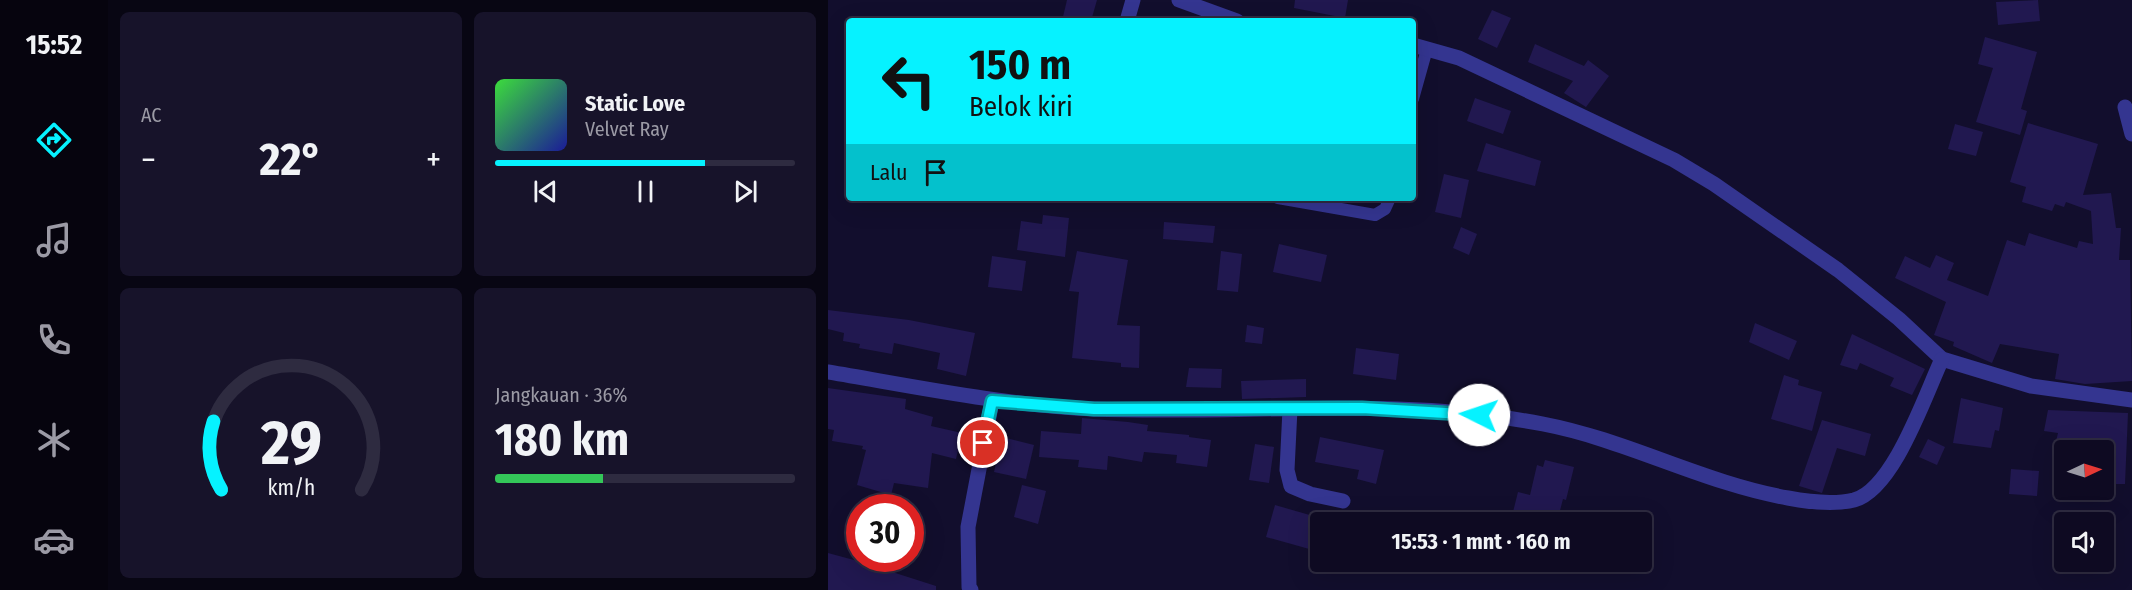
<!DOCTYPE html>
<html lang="id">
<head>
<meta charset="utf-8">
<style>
  :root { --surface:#0e0a22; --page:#17132a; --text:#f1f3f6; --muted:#9b9aa5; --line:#2e2b40; --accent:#06f2ff }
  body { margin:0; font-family:"Fira Sans Condensed",sans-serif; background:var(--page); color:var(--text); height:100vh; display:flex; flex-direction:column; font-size:22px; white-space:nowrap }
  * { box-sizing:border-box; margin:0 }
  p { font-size:20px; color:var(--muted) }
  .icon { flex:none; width:33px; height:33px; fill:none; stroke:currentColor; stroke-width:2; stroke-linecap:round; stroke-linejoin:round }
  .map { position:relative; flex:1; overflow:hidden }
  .details { display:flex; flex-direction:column; gap:12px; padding:12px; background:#080613; width:720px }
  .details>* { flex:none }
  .banner { position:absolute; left:18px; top:18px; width:570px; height:183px; border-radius:6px; box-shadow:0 6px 24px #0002,0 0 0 2px var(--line); background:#06f2ff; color:#111; overflow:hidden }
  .needle { width:39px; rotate:86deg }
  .tools { position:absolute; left:1226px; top:440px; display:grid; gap:12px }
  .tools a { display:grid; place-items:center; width:60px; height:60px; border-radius:6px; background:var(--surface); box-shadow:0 6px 24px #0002,0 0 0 2px var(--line); font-size:30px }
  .speed { position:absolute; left:18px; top:494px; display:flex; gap:12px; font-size:30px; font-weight:700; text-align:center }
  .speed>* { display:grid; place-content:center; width:78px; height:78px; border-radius:50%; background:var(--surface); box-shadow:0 6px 24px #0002,0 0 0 2px var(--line); line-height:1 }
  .speed .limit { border:9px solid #d22; background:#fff; color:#111 }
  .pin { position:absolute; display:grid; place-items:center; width:51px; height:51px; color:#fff; margin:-26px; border:3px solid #fff; border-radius:50%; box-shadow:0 2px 6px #0007 }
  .me { position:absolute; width:66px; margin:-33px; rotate:274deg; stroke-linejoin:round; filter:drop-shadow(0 0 4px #0008) }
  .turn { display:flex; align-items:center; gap:21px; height:126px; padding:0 24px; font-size:27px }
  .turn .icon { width:78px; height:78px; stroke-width:2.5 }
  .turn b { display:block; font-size:42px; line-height:51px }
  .then { display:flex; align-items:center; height:57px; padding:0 24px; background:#0003; gap:12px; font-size:22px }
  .big { font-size:45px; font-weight:700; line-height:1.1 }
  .details .tile { flex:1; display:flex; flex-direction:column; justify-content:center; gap:9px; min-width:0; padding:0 21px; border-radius:9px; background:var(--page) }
  .details .dial { align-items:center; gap:0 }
  .dial svg { height:156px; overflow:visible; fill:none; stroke:var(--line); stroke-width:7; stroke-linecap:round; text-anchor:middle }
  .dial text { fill:var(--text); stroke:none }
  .song { display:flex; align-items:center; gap:18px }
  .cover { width:72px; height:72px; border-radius:9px; background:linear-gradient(135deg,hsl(120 70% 55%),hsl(240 70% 35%)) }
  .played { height:6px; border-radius:3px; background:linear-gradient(90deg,var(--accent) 70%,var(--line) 70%) }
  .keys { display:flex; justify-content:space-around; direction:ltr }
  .heat { display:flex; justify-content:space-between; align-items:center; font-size:33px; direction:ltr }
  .charge { height:9px; border-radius:4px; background:linear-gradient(90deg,#34c759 36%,var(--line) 0) }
  .details .tiles { flex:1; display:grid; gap:12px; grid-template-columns:repeat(2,1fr) }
  .trip { position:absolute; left:482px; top:512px; width:342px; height:60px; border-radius:6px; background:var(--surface); box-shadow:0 6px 24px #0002,0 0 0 2px var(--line); font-weight:700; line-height:60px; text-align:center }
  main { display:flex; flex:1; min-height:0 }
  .menu { display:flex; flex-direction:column; width:108px; justify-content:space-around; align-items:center; background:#06040e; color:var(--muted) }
  .menu .icon { width:42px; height:42px }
  .menu .on { color:var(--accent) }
  .menu b { font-size:27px; color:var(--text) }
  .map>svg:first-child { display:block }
  .building { fill:#211850 }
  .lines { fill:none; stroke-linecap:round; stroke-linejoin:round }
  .lane { stroke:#343590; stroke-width:12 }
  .street { stroke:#343590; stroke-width:15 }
  .route-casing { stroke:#049da6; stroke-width:15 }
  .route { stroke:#06f2ff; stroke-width:10 }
</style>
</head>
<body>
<main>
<nav class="menu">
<b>15:52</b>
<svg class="icon on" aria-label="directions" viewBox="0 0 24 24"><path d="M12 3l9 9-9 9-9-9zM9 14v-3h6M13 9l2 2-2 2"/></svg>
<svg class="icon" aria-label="music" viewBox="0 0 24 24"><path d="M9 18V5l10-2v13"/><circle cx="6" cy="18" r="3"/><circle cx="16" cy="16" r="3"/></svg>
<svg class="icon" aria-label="phone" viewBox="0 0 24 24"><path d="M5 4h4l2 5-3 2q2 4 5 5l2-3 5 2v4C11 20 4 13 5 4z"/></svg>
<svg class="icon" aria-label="climate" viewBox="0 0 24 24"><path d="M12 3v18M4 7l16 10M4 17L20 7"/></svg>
<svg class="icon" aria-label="car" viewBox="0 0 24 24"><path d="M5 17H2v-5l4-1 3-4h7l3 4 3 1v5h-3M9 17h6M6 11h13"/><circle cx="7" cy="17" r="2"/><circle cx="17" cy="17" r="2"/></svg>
</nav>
<section class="details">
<div class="tiles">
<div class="tile"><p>AC</p>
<div class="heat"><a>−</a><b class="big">22°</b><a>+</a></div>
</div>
<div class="tile">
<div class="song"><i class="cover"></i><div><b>Static Love</b><p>Velvet Ray</p></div></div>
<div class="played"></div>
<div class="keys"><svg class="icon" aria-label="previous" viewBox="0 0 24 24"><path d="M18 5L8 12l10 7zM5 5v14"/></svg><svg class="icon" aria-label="pause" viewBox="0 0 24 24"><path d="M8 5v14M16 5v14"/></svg><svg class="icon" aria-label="next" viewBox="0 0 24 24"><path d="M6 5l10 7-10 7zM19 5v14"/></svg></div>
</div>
<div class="tile dial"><svg viewBox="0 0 100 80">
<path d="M14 69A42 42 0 1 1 86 69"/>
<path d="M14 69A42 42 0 0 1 10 34" stroke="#06f2ff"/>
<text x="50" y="56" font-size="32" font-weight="700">29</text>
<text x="50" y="72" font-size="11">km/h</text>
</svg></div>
<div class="tile"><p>Jangkauan · 36%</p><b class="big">180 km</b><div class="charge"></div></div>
</div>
</section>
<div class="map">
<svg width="1304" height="590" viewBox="0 0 1304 590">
  <rect width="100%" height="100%" fill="#120e2d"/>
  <!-- building -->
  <g class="building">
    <path d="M 239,0 L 269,0 L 263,21 L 234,21 Z"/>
    <path d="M 467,0 L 520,0 L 517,18 L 466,8 Z"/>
    <path d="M 1210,0 L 1212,21 L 1170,25 L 1168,2 Z"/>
    <path d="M 664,10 L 683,18 L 669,48 L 650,39 Z"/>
    <path d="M 1157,37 L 1209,52 L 1193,109 L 1199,111 L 1192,135 L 1148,122 L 1165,68 L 1150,64 Z"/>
    <path d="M 707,44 L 756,66 L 760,60 L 781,76 L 758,107 L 736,93 L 745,81 L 700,62 Z"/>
    <path d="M 647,98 L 683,111 L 675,134 L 639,121 Z"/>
    <path d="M 1200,123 L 1270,144 L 1255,195 L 1283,193 L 1288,228 L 1293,228 L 1291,260 L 1302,260 L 1304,381 L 1257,384 L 1227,379 L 1231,354 L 1172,344 L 1164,363 L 1125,346 L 1126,342 L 1106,335 L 1118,302 L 1067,278 L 1077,256 L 1102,268 L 1108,255 L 1126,263 L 1119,280 L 1160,296 L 1179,240 L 1197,246 L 1201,233 L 1249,248 L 1251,241 L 1265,244 L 1263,211 L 1238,202 L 1236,207 L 1227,204 L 1224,211 L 1194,202 L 1198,187 L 1182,182 Z"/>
    <path d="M 1127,124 L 1155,132 L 1148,156 L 1120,149 Z"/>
    <path d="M 658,143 L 713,161 L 707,186 L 649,171 Z"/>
    <path d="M 616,174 L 641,180 L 633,218 L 607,212 Z"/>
    <path d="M 215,215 L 241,218 L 237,257 L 189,250 L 193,221 L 214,224 Z"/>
    <path d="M 336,222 L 387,226 L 385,243 L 335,239 Z"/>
    <path d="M 633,227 L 649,234 L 641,255 L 625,248 Z"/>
    <path d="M 451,244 L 499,255 L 493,282 L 445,272 Z"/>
    <path d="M 249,251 L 300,260 L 289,325 L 312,326 L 311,368 L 293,367 L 293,363 L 244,358 L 251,292 L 241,291 Z"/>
    <path d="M 393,251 L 414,254 L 410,292 L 389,290 Z"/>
    <path d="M 164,256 L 198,261 L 194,291 L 160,287 Z"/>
    <path d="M 0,310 L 81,320 L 147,333 L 138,376 L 109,369 L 112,353 L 66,343 L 64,354 L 31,348 L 32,344 L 15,341 L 16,333 L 0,329 Z"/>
    <path d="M 927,323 L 969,341 L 961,360 L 921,342 Z"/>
    <path d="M 419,325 L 436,328 L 434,344 L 417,342 Z"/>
    <path d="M 1024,334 L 1097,369 L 1084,395 L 1062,386 L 1066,378 L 1032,363 L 1029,370 L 1012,365 Z"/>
    <path d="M 528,348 L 571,354 L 568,380 L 525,374 Z"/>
    <path d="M 361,368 L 394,369 L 393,388 L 358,387 Z"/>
    <path d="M 956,375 L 971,380 L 970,385 L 994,392 L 984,431 L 943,419 Z"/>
    <path d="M 478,379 L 478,397 L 414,399 L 413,381 Z"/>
    <path d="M 0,388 L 78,399 L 77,409 L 105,417 L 103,426 L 134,433 L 128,459 L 104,453 L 100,488 L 66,483 L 63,495 L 29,485 L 38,450 L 34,449 L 35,446 L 4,441 L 6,430 L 0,429 Z"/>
    <path d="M 1133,398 L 1175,408 L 1171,431 L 1167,430 L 1163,448 L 1125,443 Z"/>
    <path d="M 1220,410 L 1300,413 L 1297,484 L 1280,484 L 1281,450 L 1226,450 L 1230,433 L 1216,431 Z"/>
    <path d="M 254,418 L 300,422 L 320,425 L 319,431 L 361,435 L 361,437 L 383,440 L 379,467 L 348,463 L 349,455 L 316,452 L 314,462 L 280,456 L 279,470 L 250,467 L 251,460 L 211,457 L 213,431 L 253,434 Z"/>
    <path d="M 994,420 L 1043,434 L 1037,456 L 1009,448 L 994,493 L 971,486 Z"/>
    <path d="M 174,437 L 206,445 L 198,479 L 166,472 Z"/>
    <path d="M 492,437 L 556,450 L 548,484 L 529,479 L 531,470 L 487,462 Z"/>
    <path d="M 1100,439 L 1117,447 L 1109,465 L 1091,457 Z"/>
    <path d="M 427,444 L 446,447 L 441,483 L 421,480 Z"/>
    <path d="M 717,460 L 746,467 L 738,500 L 735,499 L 729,522 L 710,522 L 684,516 L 690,492 L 702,495 L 709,465 L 715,467 Z"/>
    <path d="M 1183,469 L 1211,471 L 1209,496 L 1181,494 Z"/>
    <path d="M 194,485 L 218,491 L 210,524 L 186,517 Z"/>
    <path d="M 447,505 L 492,518 L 492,552 L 438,537 Z"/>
    <path d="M 0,553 L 37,563 L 38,559 L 59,565 L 58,570 L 108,586 L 108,590 L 0,590 Z"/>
  </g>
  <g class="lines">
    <!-- lane -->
    <g class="lane">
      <path d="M 585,99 L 599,49"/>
      <path d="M 450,198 L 547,215 L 557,209 L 562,198"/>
    </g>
    <!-- street -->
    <g class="street">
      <path d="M 351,0 L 409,21"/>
      <path d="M 299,21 L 305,0"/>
      <path d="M 585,45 L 631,58 L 846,160 L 886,184 L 1010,270 L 1071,319 L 1114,359 L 1203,386 L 1304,400"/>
      <path d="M 1297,107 L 1304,134"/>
      <path d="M 0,372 C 89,387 175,405 265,409 C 415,415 567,396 715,424 C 799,440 875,483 960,498 C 981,502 1005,505 1026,500 C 1066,489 1097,395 1114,359"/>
      <path d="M 462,409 L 459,470 L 463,486 L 482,494 L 515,501"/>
      <path d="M 143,590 L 141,587 L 140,527 L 164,401"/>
    </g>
  </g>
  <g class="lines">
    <defs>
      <path id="route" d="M 155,443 L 164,401 L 266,409 L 534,408 L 651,415"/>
    </defs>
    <!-- route casing -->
    <use href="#route" class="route-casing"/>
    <!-- route -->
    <use href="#route" class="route"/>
  </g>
</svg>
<div class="tools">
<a><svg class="needle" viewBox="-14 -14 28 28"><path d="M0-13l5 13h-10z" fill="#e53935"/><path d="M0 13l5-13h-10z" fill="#9b9aa5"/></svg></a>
<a><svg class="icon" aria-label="sound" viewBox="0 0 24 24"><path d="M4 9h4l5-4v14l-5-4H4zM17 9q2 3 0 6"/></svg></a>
</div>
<div class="speed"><div class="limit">30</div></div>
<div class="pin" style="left:155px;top:443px;background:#d93025"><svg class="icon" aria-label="arrive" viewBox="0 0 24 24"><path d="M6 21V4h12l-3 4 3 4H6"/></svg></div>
<svg class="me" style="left:651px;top:415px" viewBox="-20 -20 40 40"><circle r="19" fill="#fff"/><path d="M0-13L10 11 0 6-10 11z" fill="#06f2ff"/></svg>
<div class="trip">15:53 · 1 mnt · 160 m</div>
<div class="banner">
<div class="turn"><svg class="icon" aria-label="left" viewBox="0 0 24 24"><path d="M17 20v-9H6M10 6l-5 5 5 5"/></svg><div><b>150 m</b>Belok kiri</div></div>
<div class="then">Lalu<svg class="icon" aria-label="arrive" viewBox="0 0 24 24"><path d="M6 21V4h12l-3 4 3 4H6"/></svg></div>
</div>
</div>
</main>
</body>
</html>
